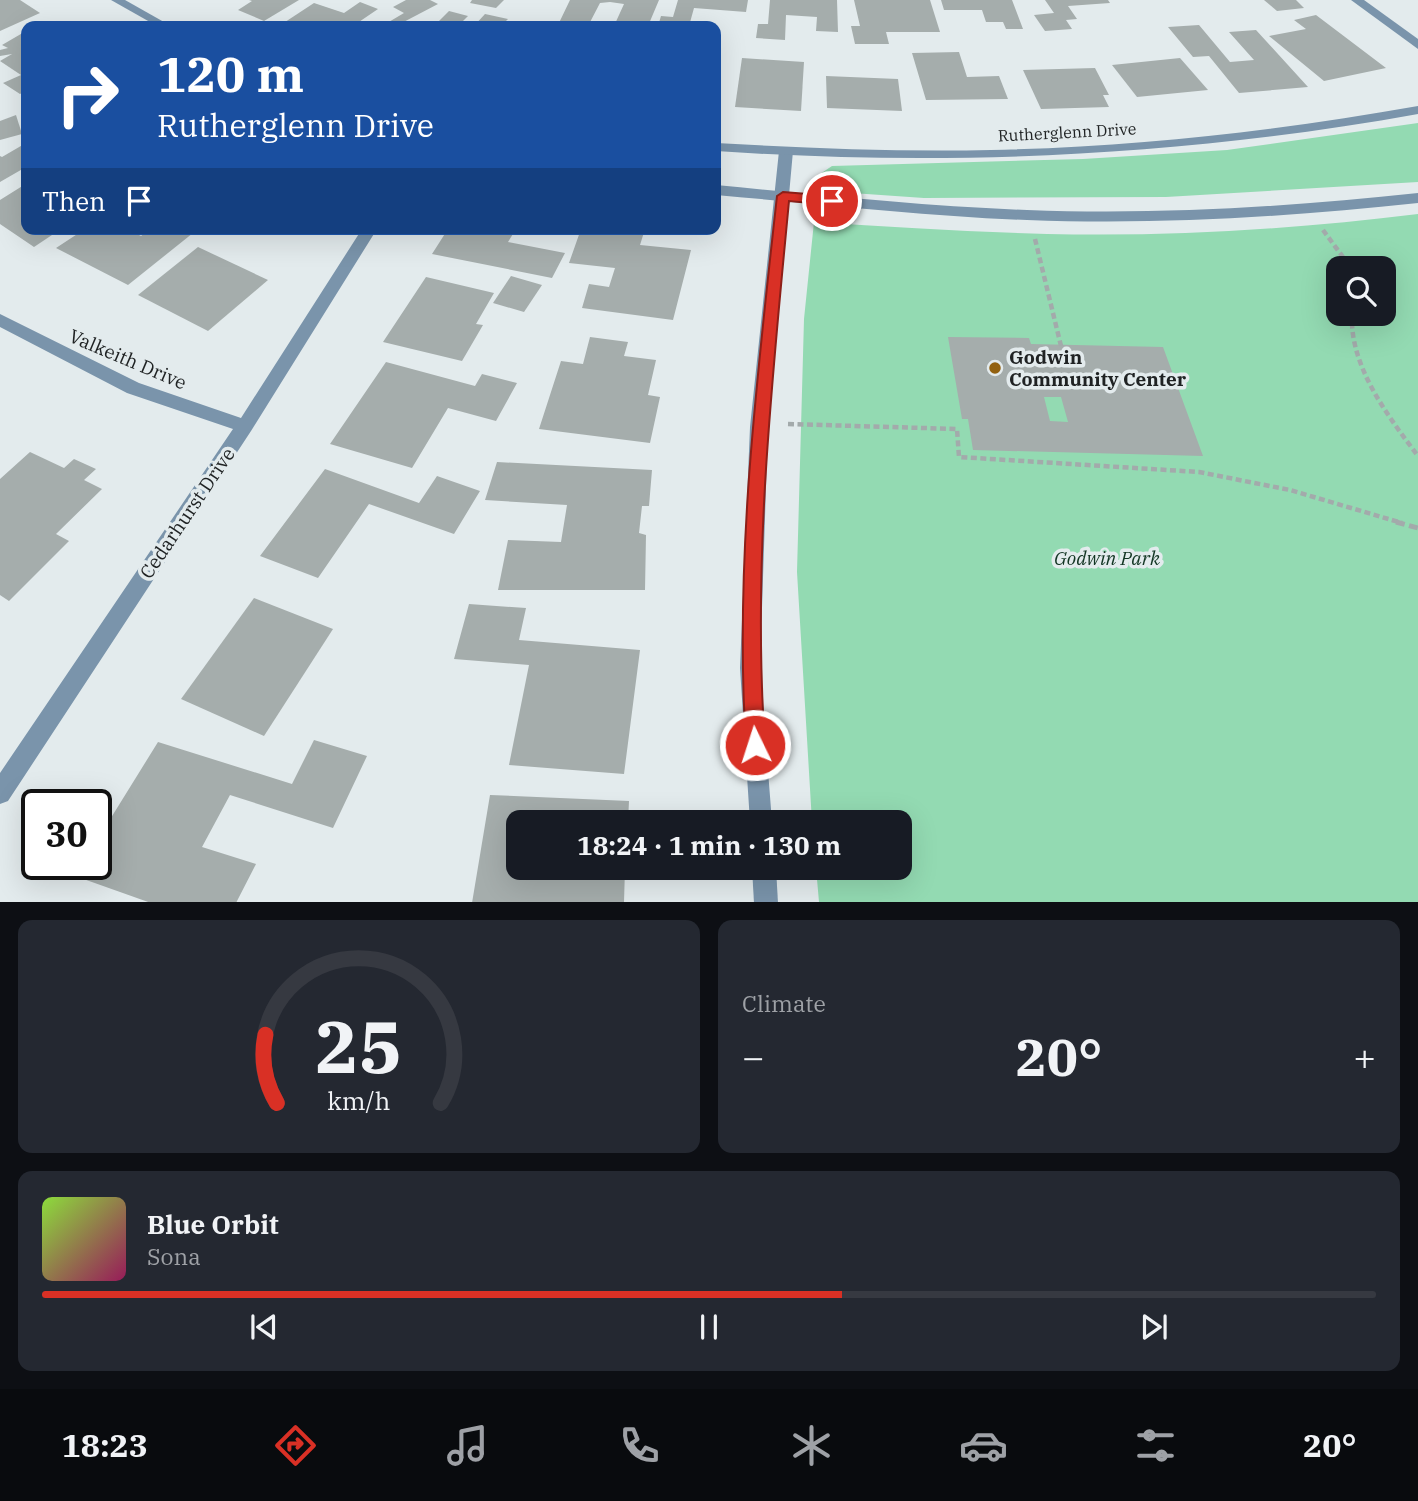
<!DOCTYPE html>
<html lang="en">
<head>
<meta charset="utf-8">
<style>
  :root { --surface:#171b24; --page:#242831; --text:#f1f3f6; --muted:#9ea1a6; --line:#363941; --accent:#d93025 }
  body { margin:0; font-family:"IBM Plex Serif",serif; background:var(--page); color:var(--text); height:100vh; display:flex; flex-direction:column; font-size:26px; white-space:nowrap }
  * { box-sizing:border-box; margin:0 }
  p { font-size:23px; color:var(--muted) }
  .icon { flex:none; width:38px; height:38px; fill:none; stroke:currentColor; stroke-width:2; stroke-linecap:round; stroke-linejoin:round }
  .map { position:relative; height:902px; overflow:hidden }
  .sheet { display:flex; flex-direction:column; gap:18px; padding:18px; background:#0d0f14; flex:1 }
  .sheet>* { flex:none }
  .top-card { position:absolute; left:21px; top:21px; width:700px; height:214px; border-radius:14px; box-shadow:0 7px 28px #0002; background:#1a4fa0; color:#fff; overflow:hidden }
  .tools { position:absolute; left:1326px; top:256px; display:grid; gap:14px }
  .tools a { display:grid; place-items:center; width:70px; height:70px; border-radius:14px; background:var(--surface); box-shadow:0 7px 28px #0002; font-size:35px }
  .speed { position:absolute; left:21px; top:789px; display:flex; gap:14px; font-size:35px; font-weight:700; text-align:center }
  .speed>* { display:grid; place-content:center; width:91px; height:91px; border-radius:50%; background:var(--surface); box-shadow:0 7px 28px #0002; line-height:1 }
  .speed .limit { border:4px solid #111; border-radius:10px; background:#fff; color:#111 }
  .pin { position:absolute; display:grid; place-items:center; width:60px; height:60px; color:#fff; margin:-30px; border:4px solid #fff; border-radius:50%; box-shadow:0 2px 7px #0007 }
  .me { position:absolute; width:77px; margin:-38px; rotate:356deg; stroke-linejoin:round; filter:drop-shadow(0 0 5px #0008) }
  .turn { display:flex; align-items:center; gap:24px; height:147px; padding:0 21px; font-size:32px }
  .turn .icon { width:91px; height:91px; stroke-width:2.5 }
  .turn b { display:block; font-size:49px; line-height:60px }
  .then { display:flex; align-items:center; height:66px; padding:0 21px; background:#0003; gap:14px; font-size:26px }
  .big { font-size:52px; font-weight:800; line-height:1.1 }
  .sheet .card { flex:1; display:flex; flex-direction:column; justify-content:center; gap:10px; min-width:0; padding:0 24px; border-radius:14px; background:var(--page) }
  .sheet .dial { align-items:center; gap:0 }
  .dial svg { height:182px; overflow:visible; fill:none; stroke:var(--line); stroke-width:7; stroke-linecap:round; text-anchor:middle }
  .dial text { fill:var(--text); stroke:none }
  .song { display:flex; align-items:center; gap:21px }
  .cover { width:84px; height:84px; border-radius:10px; background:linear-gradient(135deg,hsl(90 70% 55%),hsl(330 70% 35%)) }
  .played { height:7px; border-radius:4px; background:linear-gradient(90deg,var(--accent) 60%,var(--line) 60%) }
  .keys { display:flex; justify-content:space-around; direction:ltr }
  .heat { display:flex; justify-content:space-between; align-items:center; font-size:38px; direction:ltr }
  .sheet .tiles { flex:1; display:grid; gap:18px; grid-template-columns:1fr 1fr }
  .card:last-child { grid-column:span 2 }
  .trip { position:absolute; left:506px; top:810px; width:406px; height:70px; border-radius:14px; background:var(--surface); box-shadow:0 7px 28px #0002; font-weight:800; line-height:70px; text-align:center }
  .tabs { display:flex; height:112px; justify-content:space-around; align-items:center; background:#090b0e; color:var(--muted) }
  .tabs .icon { width:49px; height:49px }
  .tabs .active { color:var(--accent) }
  .tabs b { font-size:32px; color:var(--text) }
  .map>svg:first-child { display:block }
  .green { fill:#93dab2; fill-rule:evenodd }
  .building { fill:#a5adac; fill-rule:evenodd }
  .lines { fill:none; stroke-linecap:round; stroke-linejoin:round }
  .path-far1 { stroke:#a3aaab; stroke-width:4.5; stroke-dasharray:6 3.5; stroke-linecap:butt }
  .path { stroke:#a3aaab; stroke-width:5; stroke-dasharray:9 4.5; stroke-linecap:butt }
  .minor { fill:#7a94ab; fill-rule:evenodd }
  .tertiary { fill:#7a94ab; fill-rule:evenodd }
  .route { fill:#d93025; stroke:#8d1f18; stroke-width:2 }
  .poi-dot { fill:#926110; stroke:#e3ebed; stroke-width:2.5 }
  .labels { text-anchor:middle; stroke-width:7; stroke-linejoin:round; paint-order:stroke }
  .far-street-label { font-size:16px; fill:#1f2223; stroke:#e3ebed }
  .poi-label { font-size:19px; font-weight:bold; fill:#1f2223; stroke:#e3ebed; text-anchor:start }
  .street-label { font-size:19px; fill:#1f2223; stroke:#e3ebed }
  .park-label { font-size:19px; font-style:italic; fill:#123523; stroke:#e3ebed }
</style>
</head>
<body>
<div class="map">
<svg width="1418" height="903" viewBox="0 0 1418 903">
  <rect width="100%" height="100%" fill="#e3ebed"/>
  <!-- green -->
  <g class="green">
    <path d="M 1418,123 L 1418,182 L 1166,197 L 924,198 L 852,193 L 814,178 L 832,166 L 1083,159 L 1227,150 Z"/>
    <path d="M 1418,214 L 1418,902 L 819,902 L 816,868 L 900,868 L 900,822 L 812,822 L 797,572 L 804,319 L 814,222 C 892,227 970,232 1047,234 C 1171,237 1296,229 1418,214 ZM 1339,268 L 1384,268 L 1384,313 L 1339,313 Z"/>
  </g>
  <!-- building -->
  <g class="building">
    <path d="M 0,0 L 20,0 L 40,13 L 0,31 Z"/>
    <path d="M 249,0 L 299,0 L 264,21 L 238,10 L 252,1 Z"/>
    <path d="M 406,0 L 430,0 L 438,4 L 396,26 L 382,26 L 404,13 L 393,7 Z"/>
    <path d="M 472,0 L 504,0 L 496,8 L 470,3 Z"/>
    <path d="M 570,0 L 659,0 L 648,26 L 614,26 L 624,4 L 610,2 L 600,3 L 588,26 L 558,25 Z"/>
    <path d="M 678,0 L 748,0 L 746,12 L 694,8 L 689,26 L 658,26 L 661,16 L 673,17 Z"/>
    <path d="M 770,0 L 837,0 L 838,32 L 816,31 L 817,17 L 786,15 L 785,40 L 756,38 L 758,24 L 768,24 Z"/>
    <path d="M 854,0 L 930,0 L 940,32 L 886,32 L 889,44 L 855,44 L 851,26 L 860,26 Z"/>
    <path d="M 941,0 L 1012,0 L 1023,29 L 1006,29 L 1003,22 L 986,22 L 982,10 L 944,10 Z"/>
    <path d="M 1045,0 L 1108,0 L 1110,3 L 1068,6 L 1077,19 L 1066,20 L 1072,29 L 1045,31 L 1034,15 L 1054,13 Z"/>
    <path d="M 1264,0 L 1296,0 L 1304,8 L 1277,11 Z"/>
    <path d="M 360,2 L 378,9 L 353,26 L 279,26 L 314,3 L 344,13 Z"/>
    <path d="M 449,11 L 468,16 L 458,26 L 434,26 Z"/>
    <path d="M 485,14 L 508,19 L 501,26 L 474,26 Z"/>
    <path d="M 1316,15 L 1386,68 L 1324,81 L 1269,36 L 1306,29 L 1294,20 Z"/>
    <path d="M 1199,25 L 1230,62 L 1254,60 L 1229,32 L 1256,30 L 1308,87 L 1239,93 L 1209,56 L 1193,57 L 1168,27 Z"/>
    <path d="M 26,31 L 26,91 L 20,94 L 3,83 L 21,75 L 0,61 L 12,54 L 0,56 L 0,50 L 8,48 L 2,45 Z"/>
    <path d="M 959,52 L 967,77 L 999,76 L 1008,99 L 926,100 L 912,53 Z"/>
    <path d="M 742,58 L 804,62 L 801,111 L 735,107 Z"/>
    <path d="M 1180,58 L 1208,90 L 1137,97 L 1112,65 Z"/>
    <path d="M 1095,68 L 1109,95 L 1103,95 L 1109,107 L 1041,109 L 1023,70 Z"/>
    <path d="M 826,76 L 898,79 L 902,111 L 827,108 Z"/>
    <path d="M 16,115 L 22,134 L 0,140 L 0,121 Z"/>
    <path d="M 26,143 L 26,167 L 0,182 L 0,156 L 2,157 Z"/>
    <path d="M 24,185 L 26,186 L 26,229 L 61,229 L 34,247 L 0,224 L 0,200 Z"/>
    <path d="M 85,229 L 127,229 L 141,236 L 151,229 L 198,229 L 128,285 L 56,248 Z"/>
    <path d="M 448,229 L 516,229 L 508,242 L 565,253 L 552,278 L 432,254 Z"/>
    <path d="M 581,229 L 645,229 L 640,245 L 691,250 L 673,320 L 582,308 L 589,284 L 609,287 L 615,268 L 569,263 Z"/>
    <path d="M 198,247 L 268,280 L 208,331 L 138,295 Z"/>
    <path d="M 511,276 L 542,285 L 524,312 L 493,303 Z"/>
    <path d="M 426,277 L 494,293 L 476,324 L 483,325 L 462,361 L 383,342 Z"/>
    <path d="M 590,337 L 628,342 L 624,356 L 656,360 L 648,395 L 660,397 L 650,443 L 539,429 L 561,361 L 583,364 Z"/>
    <path d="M 948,337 L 1029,338 L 1031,344 L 1163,347 L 1203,456 L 973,450 L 968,419 L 962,419 ZM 1044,397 L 1061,397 L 1068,422 L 1050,421 Z"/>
    <path d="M 386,362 L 475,386 L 482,374 L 517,383 L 496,421 L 448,408 L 412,468 L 330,444 Z"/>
    <path d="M 30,452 L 64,468 L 74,459 L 96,469 L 84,480 L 102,489 L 56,534 L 69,541 L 9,601 L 0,595 L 0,479 Z"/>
    <path d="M 497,462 L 652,470 L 649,506 L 642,506 L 639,533 L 646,535 L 645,590 L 498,590 L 508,540 L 561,542 L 567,505 L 485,500 Z"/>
    <path d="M 325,469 L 419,503 L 437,476 L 480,491 L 454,534 L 369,504 L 318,578 L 260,556 Z"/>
    <path d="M 254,598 L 333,629 L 264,736 L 181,699 Z"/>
    <path d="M 469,604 L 526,608 L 519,640 L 640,650 L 624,774 L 509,765 L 529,665 L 454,659 Z"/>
    <path d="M 314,740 L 367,756 L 333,828 L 230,795 L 202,847 L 256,864 L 236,903 L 151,903 L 75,876 L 82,864 L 96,864 L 96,842 L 158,742 L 292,784 Z"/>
    <path d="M 490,795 L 629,801 L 628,822 L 518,822 L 518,868 L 625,868 L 624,903 L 472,903 Z"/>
  </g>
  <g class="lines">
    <!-- path-far1 -->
    <g class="path-far1">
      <path d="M 1323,230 L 1351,268"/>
      <path d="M 1035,239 L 1061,346"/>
      <path d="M 1352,313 C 1349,366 1388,416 1418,456"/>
      <path d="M 788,424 L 957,429 L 959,457 L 1199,472 L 1290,490 L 1402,523"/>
    </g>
    <!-- path -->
    <path class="path" d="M 1396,522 L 1418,528"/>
    <!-- minor -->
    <g class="minor">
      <path d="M 1351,0 L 1364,0 L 1418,39 L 1418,49 Z"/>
      <path d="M 786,147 L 793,151 L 768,427 L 760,668 L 772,822 L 750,822 L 740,668 L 750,427 L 779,151 Z"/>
      <path d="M 362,229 L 377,229 L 251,431 L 8,801 L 0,804 L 0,773 L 233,429 L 127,393 L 0,327 L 0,314 L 139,383 L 241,418 Z"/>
      <path d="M 752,868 L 776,868 L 778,903 L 754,903 Z"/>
    </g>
    <!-- tertiary -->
    <g class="tertiary">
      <path d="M 111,0 L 125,0 L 171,26 L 157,26 Z"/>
      <path d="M 1418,106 L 1418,114 C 1185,156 952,167 716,151 L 716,143 C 808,148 899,152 991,150 C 1135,147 1277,131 1418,106 Z"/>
      <path d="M 716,185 C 820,195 923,206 1027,210 C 1158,215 1288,207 1418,193 L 1418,203 C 1288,217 1158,225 1027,220 C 923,216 820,204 716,195 Z"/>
    </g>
  </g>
  <!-- route -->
  <path class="route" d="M 783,192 L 832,196 L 838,201 L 832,205 L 789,201 C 772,381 752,564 765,745 L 762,752 L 755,755 L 749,752 L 746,745 C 734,562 757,378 777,196 Z"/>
  <!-- markers -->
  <circle class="poi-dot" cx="995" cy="368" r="7"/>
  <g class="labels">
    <!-- far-street labels -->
    <g class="far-street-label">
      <text transform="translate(1067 132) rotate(-3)" y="6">Rutherglenn Drive</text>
    </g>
    <!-- poi labels -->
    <g class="poi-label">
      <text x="1009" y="364">Godwin<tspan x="1009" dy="22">Community Center</tspan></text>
    </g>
    <!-- street labels -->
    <g class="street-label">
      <text transform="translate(128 359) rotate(23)" y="7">Valkeith Drive</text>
      <text transform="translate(187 513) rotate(-56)" y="7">Cedarhurst Drive</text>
    </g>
    <!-- park labels -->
    <g class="park-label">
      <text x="1107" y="565">Godwin Park</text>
    </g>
  </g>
</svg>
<div class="tools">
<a><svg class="icon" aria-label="search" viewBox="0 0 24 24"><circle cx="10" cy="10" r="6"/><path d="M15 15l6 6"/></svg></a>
</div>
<div class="speed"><div class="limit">30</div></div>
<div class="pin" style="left:832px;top:201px;background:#d93025"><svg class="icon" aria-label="arrive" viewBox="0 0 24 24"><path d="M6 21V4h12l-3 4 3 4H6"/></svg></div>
<svg class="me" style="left:755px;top:745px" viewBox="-20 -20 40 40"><circle r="17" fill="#d93025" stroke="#fff" stroke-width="3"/><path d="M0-11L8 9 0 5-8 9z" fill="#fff"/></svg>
<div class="trip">18:24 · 1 min · 130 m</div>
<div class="top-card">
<div class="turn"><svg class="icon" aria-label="right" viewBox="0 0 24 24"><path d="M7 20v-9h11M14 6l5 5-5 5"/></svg><div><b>120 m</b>Rutherglenn Drive</div></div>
<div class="then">Then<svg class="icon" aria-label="arrive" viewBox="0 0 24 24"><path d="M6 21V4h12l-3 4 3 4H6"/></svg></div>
</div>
</div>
<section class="sheet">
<div class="tiles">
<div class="card dial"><svg viewBox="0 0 100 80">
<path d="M14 69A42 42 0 1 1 86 69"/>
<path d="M14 69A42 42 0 0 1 9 39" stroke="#d93025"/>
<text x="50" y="56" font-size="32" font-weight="700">25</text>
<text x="50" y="72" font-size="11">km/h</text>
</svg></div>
<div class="card"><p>Climate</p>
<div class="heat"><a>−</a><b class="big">20°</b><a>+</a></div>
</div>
<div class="card">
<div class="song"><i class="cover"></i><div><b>Blue Orbit</b><p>Sona</p></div></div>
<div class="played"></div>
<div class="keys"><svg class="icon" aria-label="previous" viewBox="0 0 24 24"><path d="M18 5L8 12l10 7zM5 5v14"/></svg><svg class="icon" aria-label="pause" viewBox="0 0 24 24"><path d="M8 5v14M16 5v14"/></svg><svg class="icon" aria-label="next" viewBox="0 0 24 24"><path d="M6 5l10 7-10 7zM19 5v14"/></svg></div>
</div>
</div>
</section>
<nav class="tabs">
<b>18:23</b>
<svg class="icon active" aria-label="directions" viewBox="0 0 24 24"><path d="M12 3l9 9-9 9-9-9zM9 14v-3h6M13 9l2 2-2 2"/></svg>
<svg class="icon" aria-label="music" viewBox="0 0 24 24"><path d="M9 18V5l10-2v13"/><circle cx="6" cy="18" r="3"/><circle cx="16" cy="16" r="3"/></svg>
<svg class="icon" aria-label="phone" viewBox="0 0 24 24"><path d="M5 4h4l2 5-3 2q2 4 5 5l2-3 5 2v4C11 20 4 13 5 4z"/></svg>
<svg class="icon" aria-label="climate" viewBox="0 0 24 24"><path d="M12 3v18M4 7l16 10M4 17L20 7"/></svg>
<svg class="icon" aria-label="car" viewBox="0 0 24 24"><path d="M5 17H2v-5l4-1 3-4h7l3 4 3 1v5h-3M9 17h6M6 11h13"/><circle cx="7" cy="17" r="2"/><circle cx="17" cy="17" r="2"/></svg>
<svg class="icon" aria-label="filters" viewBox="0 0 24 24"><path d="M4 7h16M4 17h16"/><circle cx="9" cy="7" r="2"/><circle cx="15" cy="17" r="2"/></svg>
<b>20°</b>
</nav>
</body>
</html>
